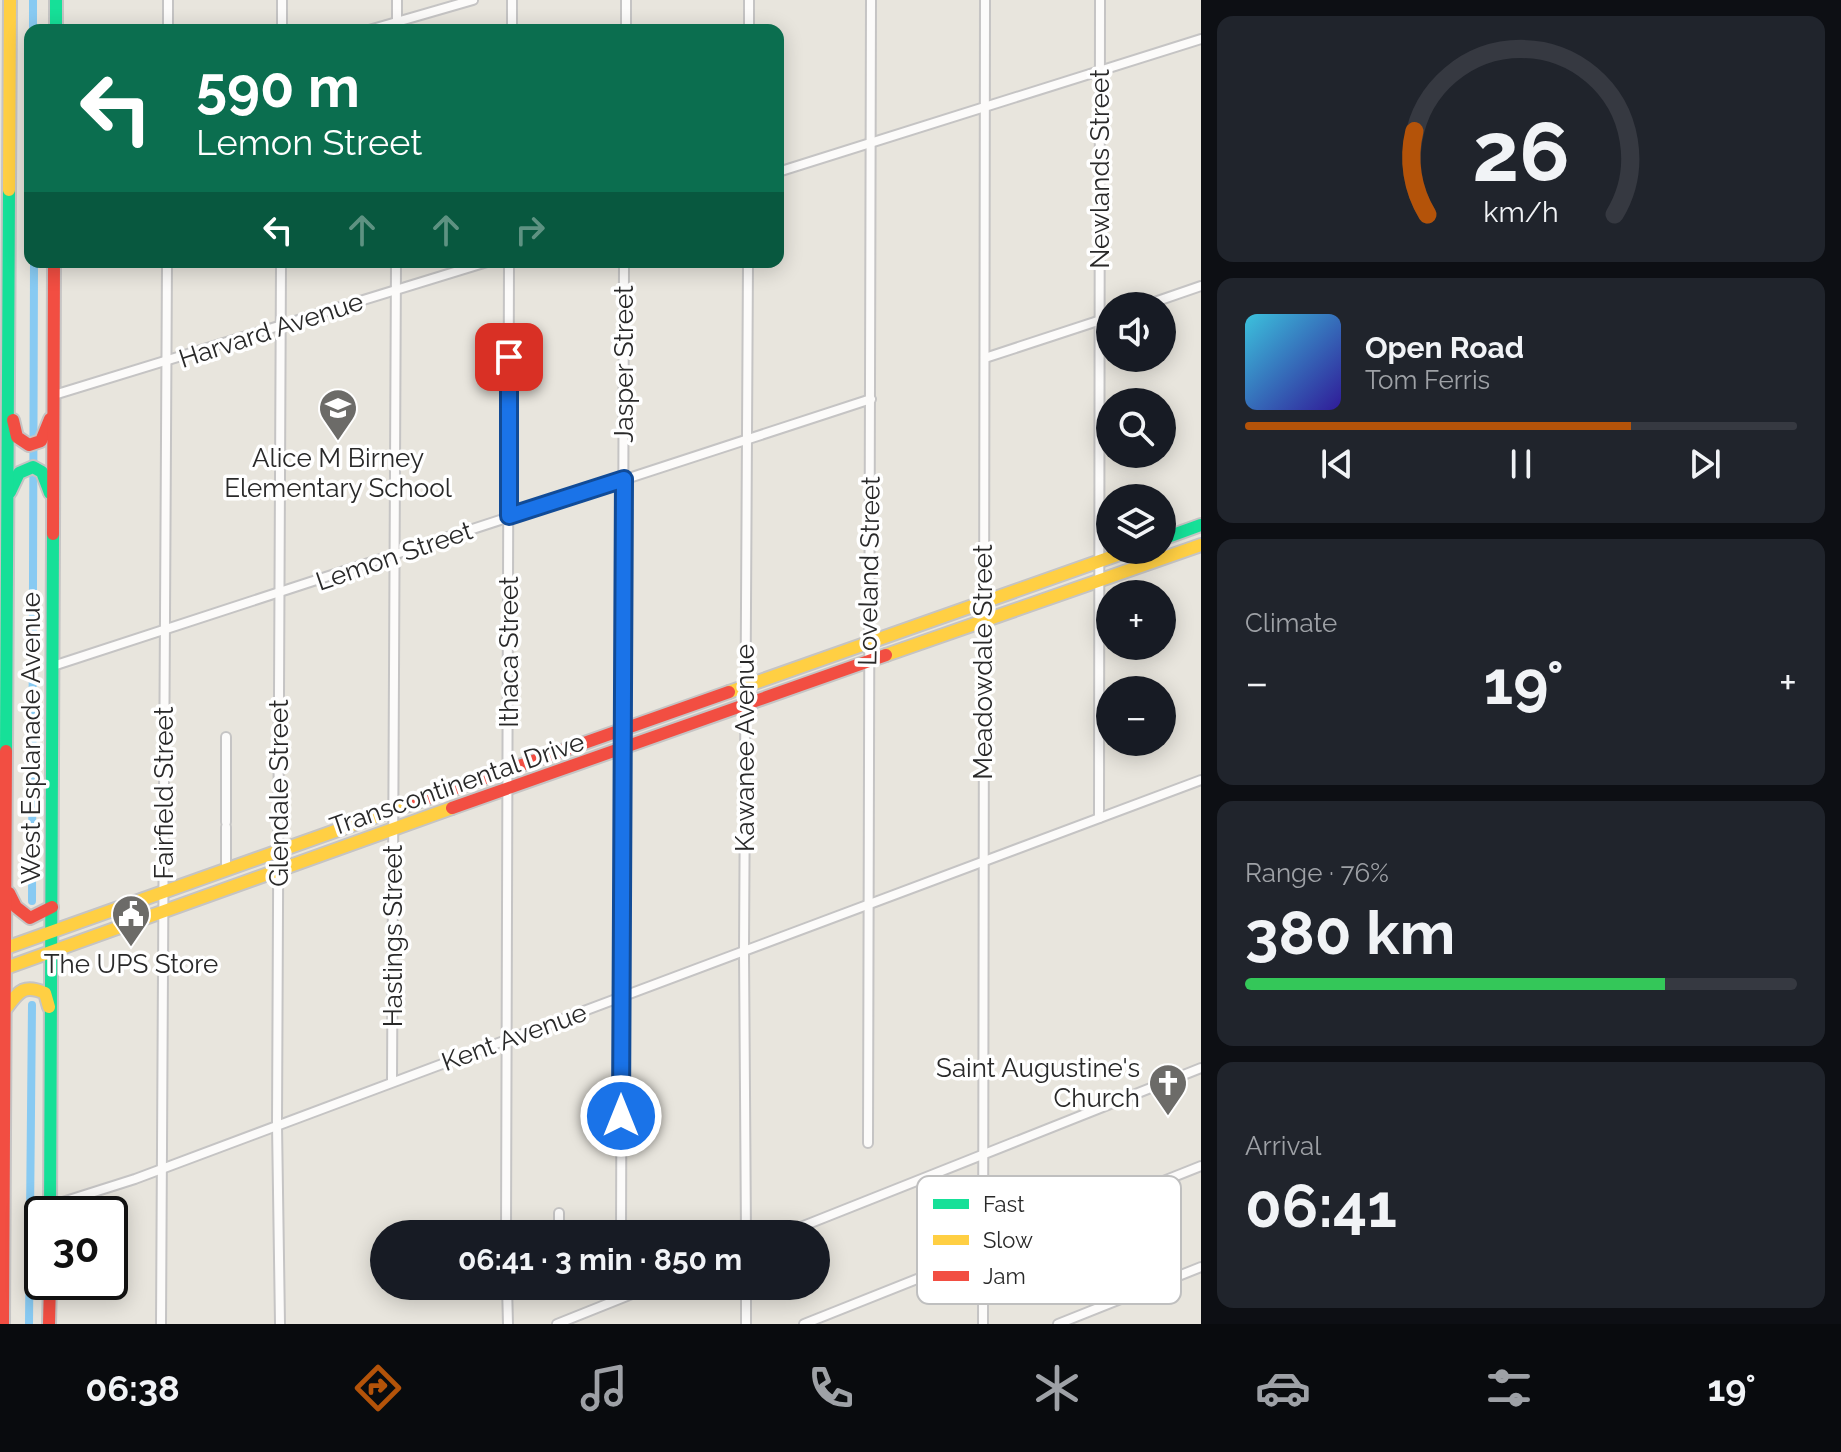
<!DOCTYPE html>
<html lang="en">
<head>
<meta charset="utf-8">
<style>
  :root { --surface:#171b24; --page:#20242c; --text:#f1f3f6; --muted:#9ea1a6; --line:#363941; --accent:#b45309 }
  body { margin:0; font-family:Raleway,sans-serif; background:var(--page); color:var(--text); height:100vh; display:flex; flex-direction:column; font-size:30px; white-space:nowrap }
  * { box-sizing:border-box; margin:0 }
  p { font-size:26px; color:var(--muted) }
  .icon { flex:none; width:44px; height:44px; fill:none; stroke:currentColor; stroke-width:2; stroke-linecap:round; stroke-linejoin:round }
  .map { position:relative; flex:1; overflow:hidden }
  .side { display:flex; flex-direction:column; gap:16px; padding:16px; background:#0d0f14; width:640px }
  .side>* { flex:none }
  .hud { position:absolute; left:24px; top:24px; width:760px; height:244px; border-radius:16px; box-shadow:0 4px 20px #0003; background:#0b6e4f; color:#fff; overflow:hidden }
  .buttons { position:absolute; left:1096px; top:292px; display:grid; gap:16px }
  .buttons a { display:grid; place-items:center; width:80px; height:80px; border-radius:50%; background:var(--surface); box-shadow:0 4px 20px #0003; font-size:40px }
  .speed { position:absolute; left:24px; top:1196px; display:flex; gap:16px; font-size:40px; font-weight:700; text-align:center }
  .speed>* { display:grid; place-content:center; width:104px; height:104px; border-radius:50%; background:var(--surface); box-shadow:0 4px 20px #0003; line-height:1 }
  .speed .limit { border:4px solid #111; border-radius:12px; background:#fff; color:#111 }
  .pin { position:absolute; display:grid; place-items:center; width:68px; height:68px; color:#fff; margin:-34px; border-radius:16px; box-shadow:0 4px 12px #0006 }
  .me { position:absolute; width:88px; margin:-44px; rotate:0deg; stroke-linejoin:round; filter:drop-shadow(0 0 6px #0008) }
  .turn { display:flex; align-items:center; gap:28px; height:168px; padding:0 40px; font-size:36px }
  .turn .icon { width:104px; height:104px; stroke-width:2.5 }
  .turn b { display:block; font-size:56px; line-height:68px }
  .lanes { display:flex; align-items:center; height:76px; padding:0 40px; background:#0003; justify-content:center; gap:40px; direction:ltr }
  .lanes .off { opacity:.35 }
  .big { font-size:60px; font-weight:700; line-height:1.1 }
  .side .widget { flex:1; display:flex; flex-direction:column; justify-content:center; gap:12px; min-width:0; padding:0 28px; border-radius:16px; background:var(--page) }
  .side .dial { align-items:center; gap:0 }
  .dial svg { height:208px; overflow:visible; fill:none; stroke:var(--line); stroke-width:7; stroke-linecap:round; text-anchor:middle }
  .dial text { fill:var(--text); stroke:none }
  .song { display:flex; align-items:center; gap:24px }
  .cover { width:96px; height:96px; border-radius:12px; background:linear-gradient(135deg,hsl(190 70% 55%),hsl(250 70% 35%)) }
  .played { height:8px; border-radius:4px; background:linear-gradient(90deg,var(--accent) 70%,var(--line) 70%) }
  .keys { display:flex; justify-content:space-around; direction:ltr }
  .heat { display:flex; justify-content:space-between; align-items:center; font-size:44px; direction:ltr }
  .charge { height:12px; border-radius:6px; background:linear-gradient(90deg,#34c759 76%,var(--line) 0) }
  .trip { position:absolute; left:370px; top:1220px; width:460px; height:80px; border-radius:40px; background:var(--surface); box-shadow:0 4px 20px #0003; font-weight:700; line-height:80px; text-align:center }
  .tab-bar { display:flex; height:128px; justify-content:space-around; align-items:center; background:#090b0e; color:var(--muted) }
  .tab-bar .icon { width:56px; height:56px }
  .tab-bar .on { color:var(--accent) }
  .tab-bar b { font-size:36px; color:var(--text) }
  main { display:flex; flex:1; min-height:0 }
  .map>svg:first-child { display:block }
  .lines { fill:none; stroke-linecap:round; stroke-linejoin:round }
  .canal { stroke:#88caf2; stroke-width:8 }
  .street-casing { stroke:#c5c4c4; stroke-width:12 }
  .fast-casing { stroke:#c5c4c4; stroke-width:16 }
  .slow-casing { stroke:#c5c4c4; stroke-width:16 }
  .jam-casing { stroke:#c5c4c4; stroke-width:16 }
  .street { stroke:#fcfbfa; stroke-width:8 }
  .fast { stroke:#16e098; stroke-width:12 }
  .slow { stroke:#ffcf43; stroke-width:12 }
  .jam { stroke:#f24e42; stroke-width:12 }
  .route-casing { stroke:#114b97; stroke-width:20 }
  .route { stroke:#1a73e8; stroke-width:14 }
  .labels { text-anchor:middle; stroke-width:7; stroke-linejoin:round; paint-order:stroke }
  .street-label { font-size:26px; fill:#292929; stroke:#fff }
  .poi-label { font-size:26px; fill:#292929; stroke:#fff }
  .key { fill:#fff; stroke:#bfbfbf; stroke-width:2 }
  .key-label { font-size:22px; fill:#292929 }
</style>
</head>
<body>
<main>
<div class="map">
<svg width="1201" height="1324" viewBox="0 0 1201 1324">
  <rect width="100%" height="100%" fill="#e8e5dd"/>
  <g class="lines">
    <!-- canal -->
    <g class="canal">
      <path d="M 33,0 L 33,30"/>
      <path d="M 32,901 L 34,262"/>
      <path d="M 29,1324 L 32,1005"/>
    </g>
    <defs>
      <g id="street">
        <path d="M 168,30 L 168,0"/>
        <path d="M 282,30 L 282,0"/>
        <path d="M 369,30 L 473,0"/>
        <path d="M 397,30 L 397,0"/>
        <path d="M 512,30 L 512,0"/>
        <path d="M 626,30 L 626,0"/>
        <path d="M 749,30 L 749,0"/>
        <path d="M 778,172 L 1201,39"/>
        <path d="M 1143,306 L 1201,286"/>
        <path d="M 985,358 L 1110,317"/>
        <path d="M 54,395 L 487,262"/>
        <path d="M 53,666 L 871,399"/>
        <path d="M 226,737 L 226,822"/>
        <path d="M 1099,818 L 1100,0"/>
        <path d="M 226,827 L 226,871"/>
        <path d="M 392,1082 L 396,262"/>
        <path d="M 868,1143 L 871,0"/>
        <path d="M 50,1206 L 135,1179 L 1201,780"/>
        <path d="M 506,1234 L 509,262"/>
        <path d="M 559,1234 L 559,1213"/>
        <path d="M 621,1234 L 624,262"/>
        <path d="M 746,1234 L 744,951 L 748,262"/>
        <path d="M 783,1234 L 1201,1068"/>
        <path d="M 507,1286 L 508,1324"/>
        <path d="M 746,1286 L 746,1324"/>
        <path d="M 161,1324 L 167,262"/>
        <path d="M 280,1324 L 277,1125 L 281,262"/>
        <path d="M 557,1324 L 652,1286"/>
        <path d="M 804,1324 L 1201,1166"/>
        <path d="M 983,1324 L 985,0"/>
        <path d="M 1058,1324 L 1201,1267"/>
      </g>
      <g id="fast">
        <path d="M 56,0 L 56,30"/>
        <path d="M 10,492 L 19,473 L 33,467 L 42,472 L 50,493"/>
        <path d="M 1162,539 L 1201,525"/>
        <path d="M 6,751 L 9,190"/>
        <path d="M 50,1214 L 53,534"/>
      </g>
      <g id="slow">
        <path d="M 9,190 L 10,0"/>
        <path d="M 886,655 L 1201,545"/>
        <path d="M 729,692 L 1131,550"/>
        <path d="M 0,950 L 414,803"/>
        <path d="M 0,970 L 452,808"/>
        <path d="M 4,1011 C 18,993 22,983 45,993 L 49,1007"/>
      </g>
      <g id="jam">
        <path d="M 13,420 L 17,437 L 29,445 L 41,441 L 50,419"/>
        <path d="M 53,534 L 54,262"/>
        <path d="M 414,803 L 729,692"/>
        <path d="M 452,808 L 886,655"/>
        <path d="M 9,893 L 16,907 L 30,918 L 52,907"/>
        <path d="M 3,1324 L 6,751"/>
        <path d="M 49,1324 L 50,1282"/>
      </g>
    </defs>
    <!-- street casing -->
    <use href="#street" class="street-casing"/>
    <!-- fast casing -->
    <use href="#fast" class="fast-casing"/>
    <!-- slow casing -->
    <use href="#slow" class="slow-casing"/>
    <!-- jam casing -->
    <use href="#jam" class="jam-casing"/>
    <!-- street -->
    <use href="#street" class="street"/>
    <!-- fast -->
    <use href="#fast" class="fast"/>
    <!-- slow -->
    <use href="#slow" class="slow"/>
    <!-- jam -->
    <use href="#jam" class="jam"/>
  </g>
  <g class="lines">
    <defs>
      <path id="route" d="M 509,357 L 509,516 L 624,479 L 621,1116"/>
    </defs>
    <!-- route casing -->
    <use href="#route" class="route-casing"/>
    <!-- route -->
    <use href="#route" class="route"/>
  </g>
  <!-- icons -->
  <defs>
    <symbol id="school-pin" viewBox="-11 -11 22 30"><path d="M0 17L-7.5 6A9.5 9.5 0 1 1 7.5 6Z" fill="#6c6b68" stroke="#fff"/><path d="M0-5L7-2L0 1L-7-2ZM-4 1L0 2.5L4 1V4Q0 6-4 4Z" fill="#fff"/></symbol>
    <symbol id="civic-pin" viewBox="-11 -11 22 30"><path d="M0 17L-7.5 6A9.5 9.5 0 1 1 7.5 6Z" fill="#6c6b68" stroke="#fff"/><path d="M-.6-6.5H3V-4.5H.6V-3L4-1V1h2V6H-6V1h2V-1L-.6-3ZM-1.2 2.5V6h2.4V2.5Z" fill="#fff"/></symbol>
    <symbol id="church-pin" viewBox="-11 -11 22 30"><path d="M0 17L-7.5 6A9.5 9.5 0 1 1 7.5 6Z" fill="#6c6b68" stroke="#fff"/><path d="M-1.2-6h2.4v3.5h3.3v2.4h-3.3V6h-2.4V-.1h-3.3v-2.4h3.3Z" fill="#fff"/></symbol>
  </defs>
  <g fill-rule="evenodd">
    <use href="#school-pin" x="316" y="386" width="44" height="60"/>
    <use href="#civic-pin" x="109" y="892" width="44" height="60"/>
    <use href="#church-pin" x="1146" y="1061" width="44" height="60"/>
  </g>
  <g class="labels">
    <!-- street labels -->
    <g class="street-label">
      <text transform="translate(1100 169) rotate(-90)" y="9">Newlands Street</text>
      <text transform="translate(271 330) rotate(-18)" y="9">Harvard Avenue</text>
      <text transform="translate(624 364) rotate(-90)" y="9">Jasper Street</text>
      <text transform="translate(394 556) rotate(-19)" y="9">Lemon Street</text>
      <text transform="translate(869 571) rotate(-89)" y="9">Loveland Street</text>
      <text transform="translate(509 652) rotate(-90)" y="9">Ithaca Street</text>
      <text transform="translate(983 662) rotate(-90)" y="9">Meadowdale Street</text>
      <text transform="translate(31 738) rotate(-90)" y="9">West Esplanade Avenue</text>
      <text transform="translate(745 748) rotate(-90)" y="9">Kawanee Avenue</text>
      <text transform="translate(457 784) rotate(-19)" y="9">Transcontinental Drive</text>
      <text transform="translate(164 793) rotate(-90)" y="9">Fairfield Street</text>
      <text transform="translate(279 793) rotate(-90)" y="9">Glendale Street</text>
      <text transform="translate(393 936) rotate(-90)" y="9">Hastings Street</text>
      <text transform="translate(514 1037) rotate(-20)" y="9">Kent Avenue</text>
    </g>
    <!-- poi labels -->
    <g class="poi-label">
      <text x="338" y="467">Alice M Birney<tspan x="338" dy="30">Elementary School</tspan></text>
      <text x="131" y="973">The UPS Store</text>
      <text x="1140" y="1077" text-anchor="end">Saint Augustine's<tspan x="1140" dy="30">Church</tspan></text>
    </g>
  </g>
  <!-- legend -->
  <rect x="917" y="1176" width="264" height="128" rx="12" class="key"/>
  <rect x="933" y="1199" width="36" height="10" fill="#16e098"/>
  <rect x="933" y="1235" width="36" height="10" fill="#ffcf43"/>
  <rect x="933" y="1271" width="36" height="10" fill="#f24e42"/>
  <g class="key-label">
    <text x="983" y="1212">Fast</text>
    <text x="983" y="1248">Slow</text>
    <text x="983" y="1284">Jam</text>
  </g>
</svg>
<div class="buttons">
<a><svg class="icon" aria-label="sound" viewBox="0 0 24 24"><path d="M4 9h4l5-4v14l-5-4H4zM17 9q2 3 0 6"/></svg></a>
<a><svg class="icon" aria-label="search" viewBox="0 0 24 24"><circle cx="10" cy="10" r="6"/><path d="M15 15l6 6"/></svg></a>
<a><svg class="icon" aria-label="layers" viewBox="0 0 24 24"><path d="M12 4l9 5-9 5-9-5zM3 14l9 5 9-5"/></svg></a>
<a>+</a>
<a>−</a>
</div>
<div class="speed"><div class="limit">30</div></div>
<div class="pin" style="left:509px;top:357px;background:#d93025"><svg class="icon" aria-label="arrive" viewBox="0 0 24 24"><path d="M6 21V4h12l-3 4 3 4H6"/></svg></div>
<svg class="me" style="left:621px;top:1116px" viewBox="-20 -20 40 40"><circle r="17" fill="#1a73e8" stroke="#fff" stroke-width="3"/><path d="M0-11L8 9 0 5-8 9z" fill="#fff"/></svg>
<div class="trip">06:41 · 3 min · 850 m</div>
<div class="hud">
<div class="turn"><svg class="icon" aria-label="left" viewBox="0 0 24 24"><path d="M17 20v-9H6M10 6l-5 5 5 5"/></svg><div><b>590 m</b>Lemon Street</div></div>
<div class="lanes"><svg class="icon" aria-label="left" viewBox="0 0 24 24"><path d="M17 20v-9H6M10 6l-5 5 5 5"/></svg><svg class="icon off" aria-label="ahead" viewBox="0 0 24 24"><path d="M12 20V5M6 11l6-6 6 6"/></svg><svg class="icon off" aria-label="ahead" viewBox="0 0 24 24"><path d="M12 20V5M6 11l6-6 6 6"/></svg><svg class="icon off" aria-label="right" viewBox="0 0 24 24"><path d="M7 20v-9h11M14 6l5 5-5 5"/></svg></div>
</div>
</div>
<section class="side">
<div class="widget dial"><svg viewBox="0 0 100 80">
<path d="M14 69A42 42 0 1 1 86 69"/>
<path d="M14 69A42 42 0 0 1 9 37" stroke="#b45309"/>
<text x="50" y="56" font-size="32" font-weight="700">26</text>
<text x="50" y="72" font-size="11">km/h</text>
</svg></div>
<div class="widget">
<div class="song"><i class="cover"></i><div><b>Open Road</b><p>Tom Ferris</p></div></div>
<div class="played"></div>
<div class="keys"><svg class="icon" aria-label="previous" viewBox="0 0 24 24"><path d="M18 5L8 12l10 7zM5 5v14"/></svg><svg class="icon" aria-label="pause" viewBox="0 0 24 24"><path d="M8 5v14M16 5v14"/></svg><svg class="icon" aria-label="next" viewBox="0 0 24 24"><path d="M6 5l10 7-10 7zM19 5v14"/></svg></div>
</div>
<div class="widget"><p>Climate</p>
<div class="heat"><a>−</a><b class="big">19°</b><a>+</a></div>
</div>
<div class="widget"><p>Range · 76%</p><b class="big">380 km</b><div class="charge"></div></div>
<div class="widget"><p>Arrival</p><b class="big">06:41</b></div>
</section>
</main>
<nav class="tab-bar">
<b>06:38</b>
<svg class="icon on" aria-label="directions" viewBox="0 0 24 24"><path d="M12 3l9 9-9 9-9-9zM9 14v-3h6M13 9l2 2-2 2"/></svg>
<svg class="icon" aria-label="music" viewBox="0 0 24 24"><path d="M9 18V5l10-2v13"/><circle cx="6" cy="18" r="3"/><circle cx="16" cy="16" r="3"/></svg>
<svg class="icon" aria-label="phone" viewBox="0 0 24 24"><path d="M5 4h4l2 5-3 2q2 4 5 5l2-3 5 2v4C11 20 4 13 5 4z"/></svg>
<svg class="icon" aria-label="climate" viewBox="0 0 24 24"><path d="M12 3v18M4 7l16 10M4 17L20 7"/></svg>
<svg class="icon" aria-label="car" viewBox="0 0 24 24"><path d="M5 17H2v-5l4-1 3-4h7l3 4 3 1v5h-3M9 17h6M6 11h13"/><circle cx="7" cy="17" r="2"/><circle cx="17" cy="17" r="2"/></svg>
<svg class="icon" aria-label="filters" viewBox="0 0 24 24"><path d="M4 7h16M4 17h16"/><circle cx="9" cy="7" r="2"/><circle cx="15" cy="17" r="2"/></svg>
<b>19°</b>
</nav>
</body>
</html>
